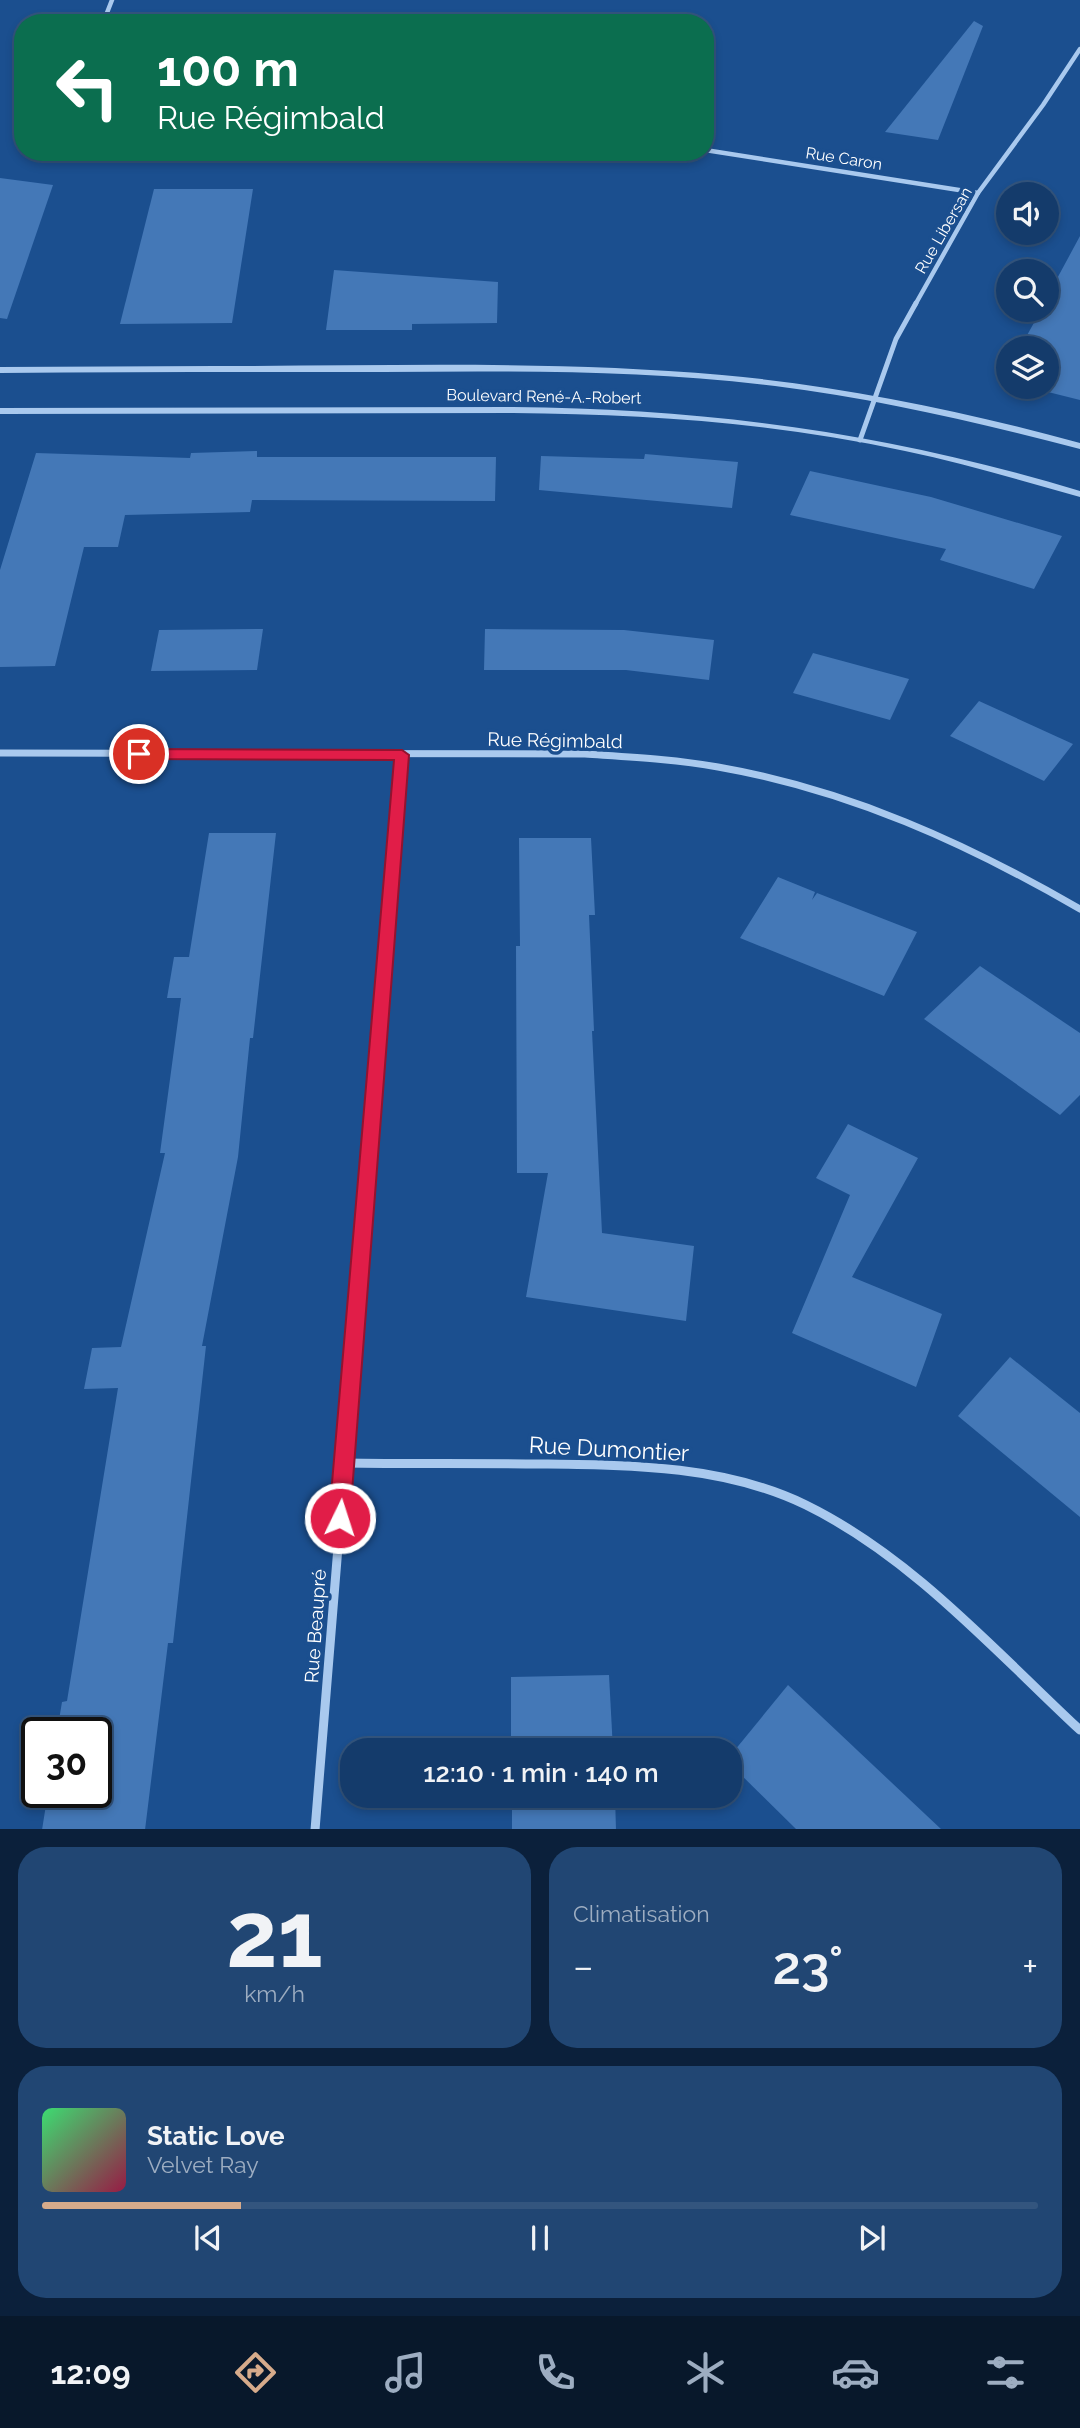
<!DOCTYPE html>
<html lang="fr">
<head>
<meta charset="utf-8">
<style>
  :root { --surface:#143b6b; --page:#214673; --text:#f1f3f6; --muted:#9dadc1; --line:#33557e; --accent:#d6ab8b }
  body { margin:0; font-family:Raleway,sans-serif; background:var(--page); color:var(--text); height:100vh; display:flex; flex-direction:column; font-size:26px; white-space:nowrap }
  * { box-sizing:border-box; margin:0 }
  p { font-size:23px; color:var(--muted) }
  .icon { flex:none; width:38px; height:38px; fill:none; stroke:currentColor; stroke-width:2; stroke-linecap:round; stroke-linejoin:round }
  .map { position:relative; height:1829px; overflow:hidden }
  .details { display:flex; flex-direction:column; gap:18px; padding:18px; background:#0b203b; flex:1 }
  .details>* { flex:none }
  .guide { position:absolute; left:14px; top:14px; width:700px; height:147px; border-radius:28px; box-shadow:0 4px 10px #0003,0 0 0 2px var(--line); background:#0b6e4f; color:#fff; overflow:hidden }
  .fabs { position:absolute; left:996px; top:182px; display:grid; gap:14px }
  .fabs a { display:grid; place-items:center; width:63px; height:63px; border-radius:50%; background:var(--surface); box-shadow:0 4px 10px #0003,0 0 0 2px var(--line); font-size:35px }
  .speed { position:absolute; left:21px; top:1717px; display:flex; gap:14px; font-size:35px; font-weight:700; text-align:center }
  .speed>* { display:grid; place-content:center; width:91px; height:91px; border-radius:50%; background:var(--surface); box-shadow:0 4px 10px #0003,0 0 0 2px var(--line); line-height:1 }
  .speed .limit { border:4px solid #111; border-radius:10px; background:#fff; color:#111 }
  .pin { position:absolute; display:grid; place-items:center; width:60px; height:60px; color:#fff; margin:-30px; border:4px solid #fff; border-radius:50%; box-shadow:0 2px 7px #0007 }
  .me { position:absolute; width:77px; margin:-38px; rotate:4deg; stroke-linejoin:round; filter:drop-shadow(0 0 5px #0008) }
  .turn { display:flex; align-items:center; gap:24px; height:147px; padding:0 28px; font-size:32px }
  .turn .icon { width:91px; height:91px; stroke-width:2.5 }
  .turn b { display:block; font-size:49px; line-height:60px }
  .big { font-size:52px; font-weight:600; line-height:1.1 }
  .details .card { flex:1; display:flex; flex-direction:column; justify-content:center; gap:10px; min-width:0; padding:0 24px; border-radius:28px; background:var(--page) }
  .details .dial { align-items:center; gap:0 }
  .dial b { font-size:91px; line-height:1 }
  .song { display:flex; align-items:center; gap:21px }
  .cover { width:84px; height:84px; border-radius:10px; background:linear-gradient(135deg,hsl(140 70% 55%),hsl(340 70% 35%)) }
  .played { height:7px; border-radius:4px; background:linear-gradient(90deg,var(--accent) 20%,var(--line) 20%) }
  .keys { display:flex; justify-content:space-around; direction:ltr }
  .heat { display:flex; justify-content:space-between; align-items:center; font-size:38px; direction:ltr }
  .details .tiles { flex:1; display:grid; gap:18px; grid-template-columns:1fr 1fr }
  .card:last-child { grid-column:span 2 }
  .trip { position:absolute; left:340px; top:1738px; width:402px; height:70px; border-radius:28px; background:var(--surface); box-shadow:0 4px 10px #0003,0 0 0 2px var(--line); font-weight:600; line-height:70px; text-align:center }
  .tabs { display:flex; height:112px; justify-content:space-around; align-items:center; background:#08182b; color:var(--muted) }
  .tabs .icon { width:49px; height:49px }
  .tabs .current { color:var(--accent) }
  .tabs b { font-size:32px; color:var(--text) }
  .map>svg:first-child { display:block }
  .building { fill:#4478b7 }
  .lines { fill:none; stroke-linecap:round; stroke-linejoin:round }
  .minor-far3 { stroke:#a9c9ee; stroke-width:4.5 }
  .minor-far2 { stroke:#a9c9ee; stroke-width:5 }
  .minor-far1 { stroke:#a9c9ee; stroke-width:7 }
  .minor { stroke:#a9c9ee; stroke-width:9 }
  .tertiary { fill:#a9c9ee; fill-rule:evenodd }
  .route { fill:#e11d48; stroke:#92132f; stroke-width:2 }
  .labels { text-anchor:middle; stroke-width:7; stroke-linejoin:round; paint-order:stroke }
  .far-street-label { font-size:16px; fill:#fff; stroke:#1b4f8f }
  .street-label { font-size:19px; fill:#fff; stroke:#1b4f8f }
  .near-street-label { font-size:23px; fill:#fff; stroke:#1b4f8f }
</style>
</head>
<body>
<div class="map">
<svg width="1080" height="1830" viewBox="0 0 1080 1830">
  <rect width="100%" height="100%" fill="#1b4f8f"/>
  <!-- building -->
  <g class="building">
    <path d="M 974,21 L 983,26 L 938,140 L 885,132 Z"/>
    <path d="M 0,178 L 53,185 L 7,319 L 0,318 Z"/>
    <path d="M 154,189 L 253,189 L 232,323 L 120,324 Z"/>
    <path d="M 1080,236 L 1080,400 L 1028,387 L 1046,387 L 1046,348 L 1020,348 L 1041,310 L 1046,310 L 1046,299 Z"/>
    <path d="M 334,270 L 498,282 L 497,323 L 412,324 L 412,330 L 326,330 Z"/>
    <path d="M 257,451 L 257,457 L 496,457 L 495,501 L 252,500 L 250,512 L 125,515 L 118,547 L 84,547 L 55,666 L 0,667 L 0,570 L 36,453 L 190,458 L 191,453 Z"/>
    <path d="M 645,454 L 738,462 L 732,508 L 539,490 L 541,456 L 644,459 Z"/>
    <path d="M 810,471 L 931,497 L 1062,536 L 1034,589 L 940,560 L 946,549 L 790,515 Z"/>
    <path d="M 263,629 L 257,670 L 151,671 L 159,630 Z"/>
    <path d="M 485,629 L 624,630 L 714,640 L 709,680 L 626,670 L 484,670 Z"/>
    <path d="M 813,653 L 909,679 L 890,720 L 793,693 Z"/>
    <path d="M 979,701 L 1073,744 L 1044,781 L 950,736 Z"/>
    <path d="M 209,833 L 276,833 L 253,1038 L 250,1038 L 238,1157 L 202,1346 L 206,1346 L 173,1643 L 168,1643 L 145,1830 L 42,1830 L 48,1792 L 96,1792 L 96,1732 L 57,1732 L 62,1702 L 67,1701 L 118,1388 L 84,1389 L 92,1348 L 121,1347 L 165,1153 L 160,1153 L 181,998 L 167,998 L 174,957 L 189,957 Z"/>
    <path d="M 519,838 L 591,838 L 595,915 L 589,915 L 594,1031 L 592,1031 L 602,1233 L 694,1246 L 686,1321 L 526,1297 L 548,1173 L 517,1173 L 516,946 L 520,946 Z"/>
    <path d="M 778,877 L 815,892 L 812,900 L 817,893 L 917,932 L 884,996 L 740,938 Z"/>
    <path d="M 980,966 L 1080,1033 L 1080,1095 L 1060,1115 L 924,1019 Z"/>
    <path d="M 848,1124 L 918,1158 L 852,1277 L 942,1314 L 916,1387 L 792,1333 L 850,1195 L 816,1178 Z"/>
    <path d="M 1010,1357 L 1080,1413 L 1080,1517 L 958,1416 Z"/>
    <path d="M 609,1675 L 613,1750 L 511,1750 L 511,1677 Z"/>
    <path d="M 788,1685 L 942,1830 L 797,1830 L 730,1764 L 730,1756 Z"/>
    <path d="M 512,1796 L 615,1796 L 616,1830 L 512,1830 Z"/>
  </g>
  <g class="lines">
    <!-- minor-far3 -->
    <g class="minor-far3">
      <path d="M 103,23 L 112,0"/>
      <path d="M 705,150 L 978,193"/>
      <path d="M 84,152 L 276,152"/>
      <path d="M 915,305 L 978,193 L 1043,105 L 1080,49"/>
    </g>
    <!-- minor-far2 -->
    <path class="minor-far2" d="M 860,440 L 896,339 L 916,303"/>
    <!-- minor-far1 -->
    <g class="minor-far1">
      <path d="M 0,753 L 585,754 C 630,757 674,759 718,767 C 849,790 966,843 1080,909"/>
      <path d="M 367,1192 L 402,755"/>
    </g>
    <!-- minor -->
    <g class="minor">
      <path d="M 344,1463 C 410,1464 475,1463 541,1464 C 630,1465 724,1465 806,1505 C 912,1557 995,1651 1080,1730"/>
      <path d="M 315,1830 L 367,1190"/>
    </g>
    <!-- tertiary -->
    <g class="tertiary">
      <path d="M 215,366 C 384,366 554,360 722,375 C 843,386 963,411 1080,443 L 1080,449 C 979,423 879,399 775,386 C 645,370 514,371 382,372 C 255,372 127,372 0,373 L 0,367 Z"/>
      <path d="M 0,408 L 513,407 C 712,409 889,433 1080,491 L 1080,497 C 1022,481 964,463 905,451 C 776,423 645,414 513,413 L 0,414 Z"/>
    </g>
  </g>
  <!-- route -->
  <path class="route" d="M 139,749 L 402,750 L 409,755 L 350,1518 L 347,1526 L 340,1529 L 332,1526 L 329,1518 L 394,760 L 139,759 L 132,754 Z"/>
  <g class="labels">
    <!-- far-street labels -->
    <g class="far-street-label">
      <text transform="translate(844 158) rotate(9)" y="6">Rue Caron</text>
      <text transform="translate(943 230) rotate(-60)" y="6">Rue Libersan</text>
      <text transform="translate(544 396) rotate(1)" y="6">Boulevard René-A.-Robert</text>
    </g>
    <!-- street labels -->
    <g class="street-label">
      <text transform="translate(555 740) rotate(1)" y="7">Rue Régimbald</text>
      <text transform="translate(315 1626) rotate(-86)" y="7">Rue Beaupré</text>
    </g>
    <!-- near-street labels -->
    <g class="near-street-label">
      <text transform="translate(609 1449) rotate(3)" y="8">Rue Dumontier</text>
    </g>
  </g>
</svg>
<div class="fabs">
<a><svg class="icon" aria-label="sound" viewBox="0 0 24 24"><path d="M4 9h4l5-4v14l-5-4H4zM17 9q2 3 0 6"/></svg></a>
<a><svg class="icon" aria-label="search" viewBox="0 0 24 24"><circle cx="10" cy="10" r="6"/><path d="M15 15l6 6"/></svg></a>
<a><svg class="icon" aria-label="layers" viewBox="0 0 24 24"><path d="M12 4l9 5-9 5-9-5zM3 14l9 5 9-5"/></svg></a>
</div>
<div class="speed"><div class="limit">30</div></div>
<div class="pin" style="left:139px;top:754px;background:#d93025"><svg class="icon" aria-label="arrive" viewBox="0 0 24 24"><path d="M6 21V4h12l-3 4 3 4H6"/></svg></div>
<svg class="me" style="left:340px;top:1518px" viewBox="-20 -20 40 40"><circle r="17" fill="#e11d48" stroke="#fff" stroke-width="3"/><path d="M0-11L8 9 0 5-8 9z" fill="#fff"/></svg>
<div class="trip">12:10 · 1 min · 140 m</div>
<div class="guide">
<div class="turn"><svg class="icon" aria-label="left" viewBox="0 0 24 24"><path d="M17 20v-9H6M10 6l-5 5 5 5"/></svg><div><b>100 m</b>Rue Régimbald</div></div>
</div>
</div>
<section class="details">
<div class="tiles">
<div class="card dial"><b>21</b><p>km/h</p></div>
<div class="card"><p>Climatisation</p>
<div class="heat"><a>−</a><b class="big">23°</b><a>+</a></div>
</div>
<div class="card">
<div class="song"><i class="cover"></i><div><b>Static Love</b><p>Velvet Ray</p></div></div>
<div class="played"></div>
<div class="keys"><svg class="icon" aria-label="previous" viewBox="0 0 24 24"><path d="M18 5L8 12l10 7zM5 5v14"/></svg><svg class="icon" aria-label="pause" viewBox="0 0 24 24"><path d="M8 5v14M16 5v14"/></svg><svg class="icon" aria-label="next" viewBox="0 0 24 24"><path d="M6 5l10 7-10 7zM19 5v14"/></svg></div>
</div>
</div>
</section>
<nav class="tabs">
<b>12:09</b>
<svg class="icon current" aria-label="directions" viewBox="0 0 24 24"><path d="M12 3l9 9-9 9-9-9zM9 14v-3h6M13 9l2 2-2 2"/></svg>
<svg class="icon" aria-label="music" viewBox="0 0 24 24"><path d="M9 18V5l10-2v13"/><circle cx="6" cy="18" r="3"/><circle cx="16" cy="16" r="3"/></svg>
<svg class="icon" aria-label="phone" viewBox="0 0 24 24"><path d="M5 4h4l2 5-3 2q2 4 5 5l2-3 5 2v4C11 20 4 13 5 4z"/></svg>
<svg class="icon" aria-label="climate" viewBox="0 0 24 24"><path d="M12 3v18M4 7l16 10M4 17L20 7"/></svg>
<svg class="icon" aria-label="car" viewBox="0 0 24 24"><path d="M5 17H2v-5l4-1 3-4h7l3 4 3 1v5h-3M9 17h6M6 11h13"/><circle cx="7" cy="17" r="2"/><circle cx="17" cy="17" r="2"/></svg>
<svg class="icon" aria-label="filters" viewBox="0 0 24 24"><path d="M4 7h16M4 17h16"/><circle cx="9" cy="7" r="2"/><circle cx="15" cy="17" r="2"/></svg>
</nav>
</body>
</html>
